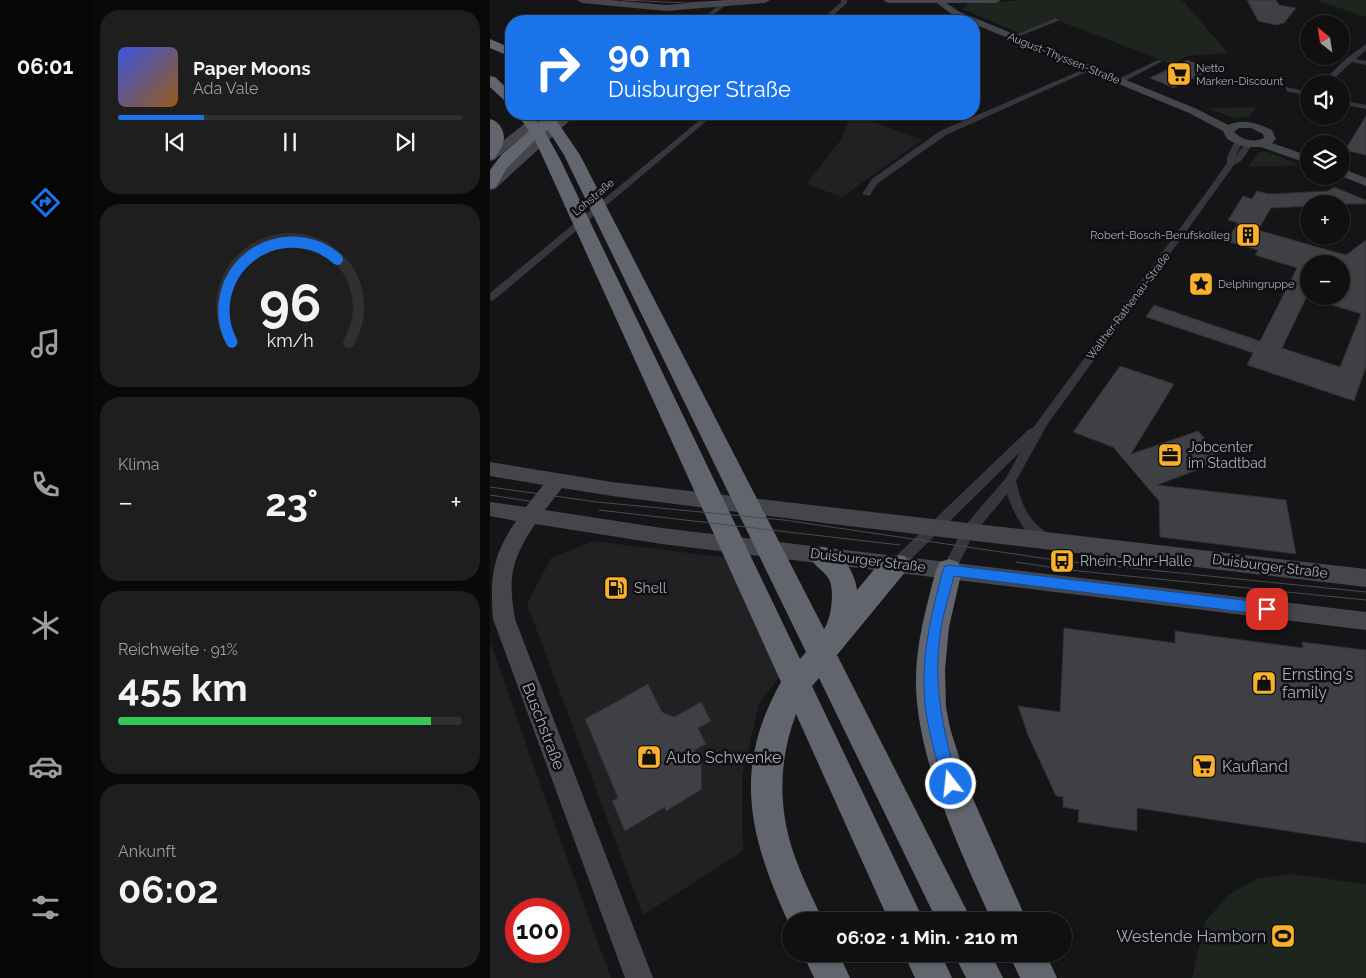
<!DOCTYPE html>
<html lang="de">
<head>
<meta charset="utf-8">
<style>
  :root { --surface:#101011; --page:#1e1e1f; --text:#f1f3f6; --muted:#9c9d9f; --line:#303031; --accent:#1a73e8 }
  body { margin:0; font-family:Raleway,sans-serif; background:var(--page); color:var(--text); height:100vh; display:flex; flex-direction:column; font-size:19px; white-space:nowrap }
  * { box-sizing:border-box; margin:0 }
  p { font-size:16px; color:var(--muted) }
  .icon { flex:none; width:28px; height:28px; fill:none; stroke:currentColor; stroke-width:2; stroke-linecap:round; stroke-linejoin:round }
  .map { position:relative; flex:1; overflow:hidden }
  .panel { display:flex; flex-direction:column; gap:10px; padding:10px; background:#090909; width:400px }
  .panel>* { flex:none }
  .banner { position:absolute; left:15px; top:15px; width:475px; height:105px; border-radius:20px; box-shadow:0 1px 4px #0004,0 0 0 1px var(--line); background:#1a73e8; color:#fff; overflow:hidden }
  .needle { width:32px; rotate:330deg }
  .tools { position:absolute; left:810px; top:15px; display:grid; gap:10px }
  .tools a { display:grid; place-items:center; width:50px; height:50px; border-radius:50%; background:var(--surface); box-shadow:0 1px 4px #0004,0 0 0 1px var(--line); font-size:25px }
  .speed { position:absolute; left:15px; top:898px; display:flex; gap:10px; font-size:25px; font-weight:700; text-align:center }
  .speed>* { display:grid; place-content:center; width:65px; height:65px; border-radius:50%; background:var(--surface); box-shadow:0 1px 4px #0004,0 0 0 1px var(--line); line-height:1 }
  .speed .limit { border:8px solid #d22; background:#fff; color:#111 }
  .pin { position:absolute; display:grid; place-items:center; width:42px; height:42px; color:#fff; margin:-21px; border-radius:10px; box-shadow:0 2px 8px #0006 }
  .me { position:absolute; width:55px; margin:-28px; rotate:344deg; stroke-linejoin:round; filter:drop-shadow(0 0 4px #0008) }
  .turn { display:flex; align-items:center; gap:18px; height:105px; padding:0 20px; font-size:22px }
  .turn .icon { width:65px; height:65px; stroke-width:2.5 }
  .turn b { display:block; font-size:35px; line-height:42px }
  .big { font-size:38px; font-weight:700; line-height:1.1 }
  .panel .tile { flex:1; display:flex; flex-direction:column; justify-content:center; gap:8px; min-width:0; padding:0 18px; border-radius:20px; background:var(--page) }
  .panel .dial { align-items:center; gap:0 }
  .dial svg { height:130px; overflow:visible; fill:none; stroke:var(--line); stroke-width:7; stroke-linecap:round; text-anchor:middle }
  .dial text { fill:var(--text); stroke:none }
  .song { display:flex; align-items:center; gap:15px }
  .cover { width:60px; height:60px; border-radius:8px; background:linear-gradient(135deg,hsl(230 70% 55%),hsl(30 70% 35%)) }
  .played { height:5px; border-radius:2px; background:linear-gradient(90deg,var(--accent) 25%,var(--line) 25%) }
  .keys { display:flex; justify-content:space-around; direction:ltr }
  .heat { display:flex; justify-content:space-between; align-items:center; font-size:28px; direction:ltr }
  .charge { height:8px; border-radius:4px; background:linear-gradient(90deg,#34c759 91%,var(--line) 0) }
  .trip { position:absolute; left:292px; top:912px; width:290px; height:50px; border-radius:25px; background:var(--surface); box-shadow:0 1px 4px #0004,0 0 0 1px var(--line); font-weight:700; line-height:50px; text-align:center }
  main { display:flex; flex:1; min-height:0 }
  .tab-bar { display:flex; flex-direction:column; width:90px; justify-content:space-around; align-items:center; background:#060607; color:var(--muted) }
  .tab-bar .icon { width:35px; height:35px }
  .tab-bar .on { color:var(--accent) }
  .tab-bar b { font-size:22px; color:var(--text) }
  .map>svg:first-child { display:block }
  .built { fill:#212124; fill-rule:evenodd }
  .green { fill:#1d251e }
  .building { fill:#3f4044; stroke:#2f2f33; fill-rule:evenodd }
  .lines { fill:none; stroke-linecap:round; stroke-linejoin:round }
  .street { fill:#36373c; fill-rule:evenodd }
  .secondary { fill:#44464c; fill-rule:evenodd }
  .highway { fill:#62656d; fill-rule:evenodd }
  .tram { stroke:#494b51; stroke-width:1 }
  .route { fill:#1a73e8; stroke:#114b97 }
  .labels { text-anchor:middle; stroke-width:5; stroke-linejoin:round; paint-order:stroke }
  .far-street-label { font-size:11px; fill:#a6acb8; stroke:#101012 }
  .far-poi-label { font-size:11px; fill:#a6acb8; stroke:#101012; text-anchor:start }
  .poi-label { font-size:14px; fill:#a6acb8; stroke:#101012; text-anchor:start }
  .street-label { font-size:14px; fill:#a6acb8; stroke:#101012 }
  .near-poi-label { font-size:16px; fill:#a6acb8; stroke:#101012; text-anchor:start }
  .near-street-label { font-size:16px; fill:#a6acb8; stroke:#101012 }
</style>
</head>
<body>
<main>
<nav class="tab-bar">
<b>06:01</b>
<svg class="icon on" aria-label="directions" viewBox="0 0 24 24"><path d="M12 3l9 9-9 9-9-9zM9 14v-3h6M13 9l2 2-2 2"/></svg>
<svg class="icon" aria-label="music" viewBox="0 0 24 24"><path d="M9 18V5l10-2v13"/><circle cx="6" cy="18" r="3"/><circle cx="16" cy="16" r="3"/></svg>
<svg class="icon" aria-label="phone" viewBox="0 0 24 24"><path d="M5 4h4l2 5-3 2q2 4 5 5l2-3 5 2v4C11 20 4 13 5 4z"/></svg>
<svg class="icon" aria-label="climate" viewBox="0 0 24 24"><path d="M12 3v18M4 7l16 10M4 17L20 7"/></svg>
<svg class="icon" aria-label="car" viewBox="0 0 24 24"><path d="M5 17H2v-5l4-1 3-4h7l3 4 3 1v5h-3M9 17h6M6 11h13"/><circle cx="7" cy="17" r="2"/><circle cx="17" cy="17" r="2"/></svg>
<svg class="icon" aria-label="filters" viewBox="0 0 24 24"><path d="M4 7h16M4 17h16"/><circle cx="9" cy="7" r="2"/><circle cx="15" cy="17" r="2"/></svg>
</nav>
<section class="panel">
<div class="tile">
<div class="song"><i class="cover"></i><div><b>Paper Moons</b><p>Ada Vale</p></div></div>
<div class="played"></div>
<div class="keys"><svg class="icon" aria-label="previous" viewBox="0 0 24 24"><path d="M18 5L8 12l10 7zM5 5v14"/></svg><svg class="icon" aria-label="pause" viewBox="0 0 24 24"><path d="M8 5v14M16 5v14"/></svg><svg class="icon" aria-label="next" viewBox="0 0 24 24"><path d="M6 5l10 7-10 7zM19 5v14"/></svg></div>
</div>
<div class="tile dial"><svg viewBox="0 0 100 80">
<path d="M14 69A42 42 0 1 1 86 69"/>
<path d="M14 69A42 42 0 0 1 79 18" stroke="#1a73e8"/>
<text x="50" y="56" font-size="32" font-weight="700">96</text>
<text x="50" y="72" font-size="11">km/h</text>
</svg></div>
<div class="tile"><p>Klima</p>
<div class="heat"><a>−</a><b class="big">23°</b><a>+</a></div>
</div>
<div class="tile"><p>Reichweite · 91%</p><b class="big">455 km</b><div class="charge"></div></div>
<div class="tile"><p>Ankunft</p><b class="big">06:02</b></div>
</section>
<div class="map">
<svg width="876" height="978" viewBox="0 0 876 978">
  <rect width="100%" height="100%" fill="#151517"/>
  <!-- built -->
  <g class="built">
    <path d="M 362,114 L 432,140 L 352,197 L 316,184 L 350,141 Z"/>
    <path d="M 103,541 L 263,561 L 304,656 L 269,704 L 252,777 L 253,851 L 153,915 L 37,604 L 61,558 Z"/>
    <path d="M 0,641 L 55,798 L 121,978 L 0,978 ZM 26,909 L 69,909 L 69,951 L 26,951 Z"/>
  </g>
  <!-- green -->
  <g class="green">
    <path d="M 535,0 L 691,0 L 695,3 L 738,53 L 698,56 L 682,64 L 564,19 L 529,33 L 473,9 L 477,4 Z"/>
    <path d="M 826,0 L 876,0 L 876,17 Z"/>
    <path d="M 767,107 L 759,117 L 744,118 L 716,108 Z"/>
    <path d="M 773,151 L 778,152 L 810,165 L 758,167 L 768,153 Z"/>
    <path d="M 801,874 L 876,884 L 876,978 L 702,978 L 715,921 L 740,894 L 766,879 Z"/>
  </g>
  <!-- building -->
  <g class="building">
    <path d="M 757,0 L 786,0 L 789,5 L 806,8 L 794,23 L 785,25 L 768,21 Z"/>
    <path d="M 697,60 L 722,69 L 684,88 L 660,78 Z"/>
    <path d="M 876,116 L 876,155 L 855,150 Z"/>
    <path d="M 844,187 L 876,200 L 876,204 L 819,204 L 819,206 L 781,208 L 768,230 L 856,255 L 876,240 L 876,367 L 864,401 L 757,365 L 763,353 L 656,317 L 664,305 L 770,341 L 807,268 L 765,255 L 768,250 L 736,241 L 748,223 L 738,220 L 753,196 L 762,199 L 767,191 L 779,194 L 838,191 ZM 819,264 L 851,264 L 851,296 L 824,296 L 823,299 L 871,314 L 850,367 L 792,348 L 819,292 Z"/>
    <path d="M 630,366 L 684,384 L 641,454 L 708,431 L 734,460 L 667,485 L 796,500 L 806,554 L 670,537 L 669,501 L 623,447 L 583,432 Z"/>
    <path d="M 574,628 L 685,643 L 685,631 L 813,648 L 812,642 L 876,650 L 876,843 L 647,808 L 647,831 L 588,822 L 589,810 L 573,807 L 573,797 L 566,796 L 538,735 L 528,706 L 570,712 Z"/>
    <path d="M 158,684 L 172,712 L 184,717 L 211,702 L 221,721 L 208,728 L 216,744 L 205,750 L 211,763 L 212,789 L 176,811 L 175,807 L 135,831 L 122,801 L 128,798 L 95,719 Z"/>
  </g>
  <g class="lines">
    <!-- street -->
    <g class="street">
      <path d="M 351,0 L 357,0 L 357,3 L 337,21 L 330,21 L 351,2 Z"/>
      <path d="M 233,2 L 238,3 L 216,21 L 209,21 Z"/>
      <path d="M 566,18 L 569,20 L 568,21 L 525,38 L 520,37 Z"/>
      <path d="M 876,44 L 876,50 L 866,59 L 876,61 L 876,65 L 862,62 L 838,84 L 830,84 L 857,58 Z"/>
      <path d="M 668,60 L 673,61 L 631,83 L 624,81 Z"/>
      <path d="M 599,67 L 601,68 L 601,70 L 456,135 L 388,183 L 379,196 L 372,194 L 382,179 L 450,131 Z"/>
      <path d="M 796,87 L 819,92 L 819,96 L 796,91 Z"/>
      <path d="M 851,100 L 876,105 L 876,109 L 851,104 Z"/>
      <path d="M 217,114 L 225,114 L 4,300 L 0,301 L 0,293 Z"/>
      <path d="M 746,139 L 753,141 L 745,157 L 756,142 L 763,144 L 751,161 L 744,165 L 557,425 L 526,481 C 530,497 534,512 546,524 C 551,529 559,533 563,540 L 561,544 C 541,550 521,508 517,494 L 483,535 L 464,574 L 459,576 L 454,574 L 452,570 L 473,528 L 516,478 L 530,452 L 412,568 L 407,570 L 402,568 L 400,564 L 402,560 L 539,429 L 543,428 L 721,186 L 737,163 L 737,157 Z"/>
    </g>
    <!-- secondary -->
    <g class="secondary">
      <path d="M 87,0 L 121,0 L 176,5 L 241,0 L 280,0 L 275,3 L 176,11 L 92,3 Z"/>
      <path d="M 393,0 L 511,0 L 506,3 L 456,3 L 470,12 L 707,109 L 738,125 C 754,118 767,123 782,130 L 786,139 L 782,143 L 819,156 L 819,164 L 771,147 L 758,147 L 748,145 L 737,139 L 733,131 L 699,113 L 484,24 L 484,21 L 476,21 L 464,16 L 447,3 L 398,3 ZM 749,128 L 761,128 L 773,134 L 774,138 C 763,143 752,140 744,132 Z"/>
      <path d="M 47,114 L 60,114 L 4,160 L 0,161 L 0,151 Z"/>
      <path d="M 75,114 L 87,114 L 5,189 L 0,190 L 0,179 Z"/>
      <path d="M 851,168 L 876,178 L 876,186 L 851,176 Z"/>
      <path d="M 0,462 L 122,482 L 876,569 L 876,587 L 342,524 L 122,496 L 72,488 L 55,510 L 172,528 L 876,612 L 876,630 L 172,544 L 45,524 C 21,561 18,576 25,619 L 163,978 L 135,978 L 3,619 C 0,577 2,556 26,521 L 0,516 L 0,502 L 36,507 L 53,485 L 0,476 Z"/>
    </g>
    <!-- highway -->
    <g class="highway">
      <path d="M 0,39 L 21,48 L 21,57 L 0,48 Z"/>
      <path d="M 0,76 L 5,77 L 21,92 L 21,103 L 16,102 L 0,87 Z"/>
      <path d="M 27,114 L 41,114 L 48,123 L 52,120 L 48,114 L 62,114 L 90,155 L 334,629 C 341,620 345,591 339,579 C 333,570 323,565 318,555 L 322,548 C 345,540 365,569 367,590 C 380,576 395,549 416,557 L 420,564 L 416,571 L 347,655 L 482,921 L 447,921 L 329,678 L 322,686 L 434,921 L 399,921 L 306,714 C 287,765 288,815 308,865 C 315,884 325,902 333,921 L 301,921 L 301,928 C 261,841 240,772 291,682 L 45,140 L 16,169 L 6,187 L 0,189 L 0,170 L 12,154 L 39,131 ZM 58,130 L 74,155 L 316,652 L 310,659 L 70,159 L 55,132 Z"/>
      <path d="M 0,119 C 9,121 14,130 14,139 L 12,146 L 5,158 L 0,160 Z"/>
      <path d="M 459,559 L 468,562 L 472,570 L 459,627 L 455,670 L 456,707 L 460,728 L 480,792 L 537,921 L 502,921 C 471,853 428,762 426,686 C 425,647 436,608 446,570 L 450,562 Z"/>
      <path d="M 313,954 L 349,954 L 360,978 L 324,978 Z"/>
      <path d="M 414,954 L 451,954 L 462,978 L 425,978 Z"/>
      <path d="M 464,954 L 501,954 L 513,978 L 476,978 Z"/>
      <path d="M 519,954 L 556,954 L 567,978 L 530,978 Z"/>
    </g>
    <!-- tram -->
    <g class="tram">
      <path d="M 132,0 L 197,3 L 250,0"/>
      <path d="M 0,487 L 107,502 L 294,520 L 572,561 L 876,592"/>
      <path d="M 0,495 L 57,504"/>
      <path d="M 109,510 L 410,545"/>
      <path d="M 526,562 L 579,570 L 876,600"/>
    </g>
  </g>
  <!-- route -->
  <path class="route" d="M 459,565 L 777,603 L 782,605 L 784,609 L 782,613 L 777,615 L 464,576 C 460,593 454,610 451,628 C 442,686 453,729 468,784 L 466,789 L 461,791 L 456,789 L 453,784 C 445,752 434,720 434,686 C 433,646 443,608 453,570 L 455,566 Z"/>
  <!-- icons -->
  <defs>
    <symbol id="supermarket-square" viewBox="-11 -11 22 22"><rect x="-9" y="-9" width="18" height="18" rx="4" fill="#f9b02b" stroke="#101012"/><path d="M-6-5.5h2.5l.6 2H6L4.5 2H-2.5L-4.4-4H-6ZM-1.5 3.2a1.3 1.3 0 1 0 .1 0ZM3 3.2a1.3 1.3 0 1 0 .1 0Z" fill="#111"/></symbol>
    <symbol id="building-square" viewBox="-11 -11 22 22"><rect x="-9" y="-9" width="18" height="18" rx="4" fill="#f9b02b" stroke="#101012"/><path d="M-4-6H4V6H1V3H-1V6H-4ZM-2.5-4.3h1.7v1.8h-1.7ZM.8-4.3h1.7v1.8H.8ZM-2.5-1h1.7V.8h-1.7ZM.8-1h1.7V.8H.8Z" fill="#111"/></symbol>
    <symbol id="sight-square" viewBox="-11 -11 22 22"><rect x="-9" y="-9" width="18" height="18" rx="4" fill="#f9b02b" stroke="#101012"/><path d="M0-6L1.8-2.2L6-1.7L2.9 1.2L3.7 5.4L0 3.3L-3.7 5.4L-2.9 1.2L-6-1.7L-1.8-2.2Z" fill="#111"/></symbol>
    <symbol id="office-square" viewBox="-11 -11 22 22"><rect x="-9" y="-9" width="18" height="18" rx="4" fill="#f9b02b" stroke="#101012"/><path d="M-6-3h4V-5.5h4V-3h4V5H-6ZM-1-4.5V-3h2v-1.5ZM-6 0V1H6V0Z" fill="#111"/></symbol>
    <symbol id="bus-square" viewBox="-11 -11 22 22"><rect x="-9" y="-9" width="18" height="18" rx="4" fill="#f9b02b" stroke="#101012"/><path d="M-5-6H5V4H4V6H2V4H-2V6H-4V4H-5ZM-3.5-4V0h7V-4ZM-3.5 1.2v1.5H-2V1.2ZM2 1.2v1.5H3.5V1.2Z" fill="#111"/></symbol>
    <symbol id="fuel-square" viewBox="-11 -11 22 22"><rect x="-9" y="-9" width="18" height="18" rx="4" fill="#f9b02b" stroke="#101012"/><path d="M-5.5-6h7V0h2V4h1.3V-2.5L3-4.5l.8-.8L6-3V5H2.5V1h-1V6h-7ZM-4.2-4.7v3.2H.2V-4.7Z" fill="#111"/></symbol>
    <symbol id="shop-square" viewBox="-11 -11 22 22"><rect x="-9" y="-9" width="18" height="18" rx="4" fill="#f9b02b" stroke="#101012"/><path d="M-5-2.5h2.3a2.7 3.5 0 0 1 5.4 0H5L5.5 6h-11ZM-1.5-2.5h3a1.5 2.3 0 0 0-3 0Z" fill="#111"/></symbol>
    <symbol id="stadium-square" viewBox="-11 -11 22 22"><rect x="-9" y="-9" width="18" height="18" rx="4" fill="#f9b02b" stroke="#101012"/><path d="M0-5a6.5 5 0 1 0 0 10a6.5 5 0 1 0 0-10ZM-3.5-1.8h7v3.6h-7Z" fill="#111"/></symbol>
  </defs>
  <g fill-rule="evenodd">
    <use href="#supermarket-square" x="675" y="60" width="28" height="28"/>
    <use href="#building-square" x="744" y="221" width="28" height="28"/>
    <use href="#sight-square" x="697" y="270" width="28" height="28"/>
    <use href="#office-square" x="666" y="441" width="28" height="28"/>
    <use href="#bus-square" x="558" y="547" width="28" height="28"/>
    <use href="#fuel-square" x="112" y="574" width="28" height="28"/>
    <use href="#shop-square" x="760" y="669" width="28" height="28"/>
    <use href="#shop-square" x="145" y="743" width="28" height="28"/>
    <use href="#supermarket-square" x="700" y="752" width="28" height="28"/>
    <use href="#stadium-square" x="779" y="922" width="28" height="28"/>
  </g>
  <g class="labels">
    <!-- far-street labels -->
    <g class="far-street-label">
      <text transform="translate(574 58) rotate(22)" y="4">August-Thyssen-Straße</text>
      <text transform="translate(103 197) rotate(-40)" y="4">Lohstraße</text>
      <text transform="translate(638 306) rotate(-53)" y="4">Walther-Rathenau-Straße</text>
    </g>
    <!-- far-poi labels -->
    <g class="far-poi-label">
      <text x="706" y="72">Netto<tspan x="706" dy="13">Marken-Discount</tspan></text>
      <text x="740" y="239" text-anchor="end">Robert-Bosch-Berufskolleg</text>
      <text x="728" y="288">Delphingruppe</text>
    </g>
    <!-- poi labels -->
    <g class="poi-label">
      <text x="698" y="452">Jobcenter<tspan x="698" dy="16">im Stadtbad</tspan></text>
      <text x="590" y="566">Rhein-Ruhr-Halle</text>
      <text x="144" y="593">Shell</text>
    </g>
    <!-- street labels -->
    <g class="street-label">
      <text transform="translate(378 560) rotate(7)" y="5">Duisburger Straße</text>
      <text transform="translate(780 566) rotate(7)" y="5">Duisburger Straße</text>
    </g>
    <!-- near-poi labels -->
    <g class="near-poi-label">
      <text x="792" y="680">Ernsting's<tspan x="792" dy="18">family</tspan></text>
      <text x="176" y="763">Auto Schwenke</text>
      <text x="732" y="772">Kaufland</text>
      <text x="776" y="942" text-anchor="end">Westende Hamborn</text>
    </g>
    <!-- near-street labels -->
    <g class="near-street-label">
      <text transform="translate(54 726) rotate(69)" y="6">Buschstraße</text>
    </g>
  </g>
</svg>
<div class="tools">
<a><svg class="needle" viewBox="-14 -14 28 28"><path d="M0-13l5 13h-10z" fill="#e53935"/><path d="M0 13l5-13h-10z" fill="#9c9d9f"/></svg></a>
<a><svg class="icon" aria-label="sound" viewBox="0 0 24 24"><path d="M4 9h4l5-4v14l-5-4H4zM17 9q2 3 0 6"/></svg></a>
<a><svg class="icon" aria-label="layers" viewBox="0 0 24 24"><path d="M12 4l9 5-9 5-9-5zM3 14l9 5 9-5"/></svg></a>
<a>+</a>
<a>−</a>
</div>
<div class="speed"><div class="limit">100</div></div>
<div class="pin" style="left:777px;top:609px;background:#d93025"><svg class="icon" aria-label="arrive" viewBox="0 0 24 24"><path d="M6 21V4h12l-3 4 3 4H6"/></svg></div>
<svg class="me" style="left:461px;top:784px" viewBox="-20 -20 40 40"><circle r="17" fill="#1a73e8" stroke="#fff" stroke-width="3"/><path d="M0-11L8 9 0 5-8 9z" fill="#fff"/></svg>
<div class="trip">06:02 · 1 Min. · 210 m</div>
<div class="banner">
<div class="turn"><svg class="icon" aria-label="right" viewBox="0 0 24 24"><path d="M7 20v-9h11M14 6l5 5-5 5"/></svg><div><b>90 m</b>Duisburger Straße</div></div>
</div>
</div>
</main>
</body>
</html>
